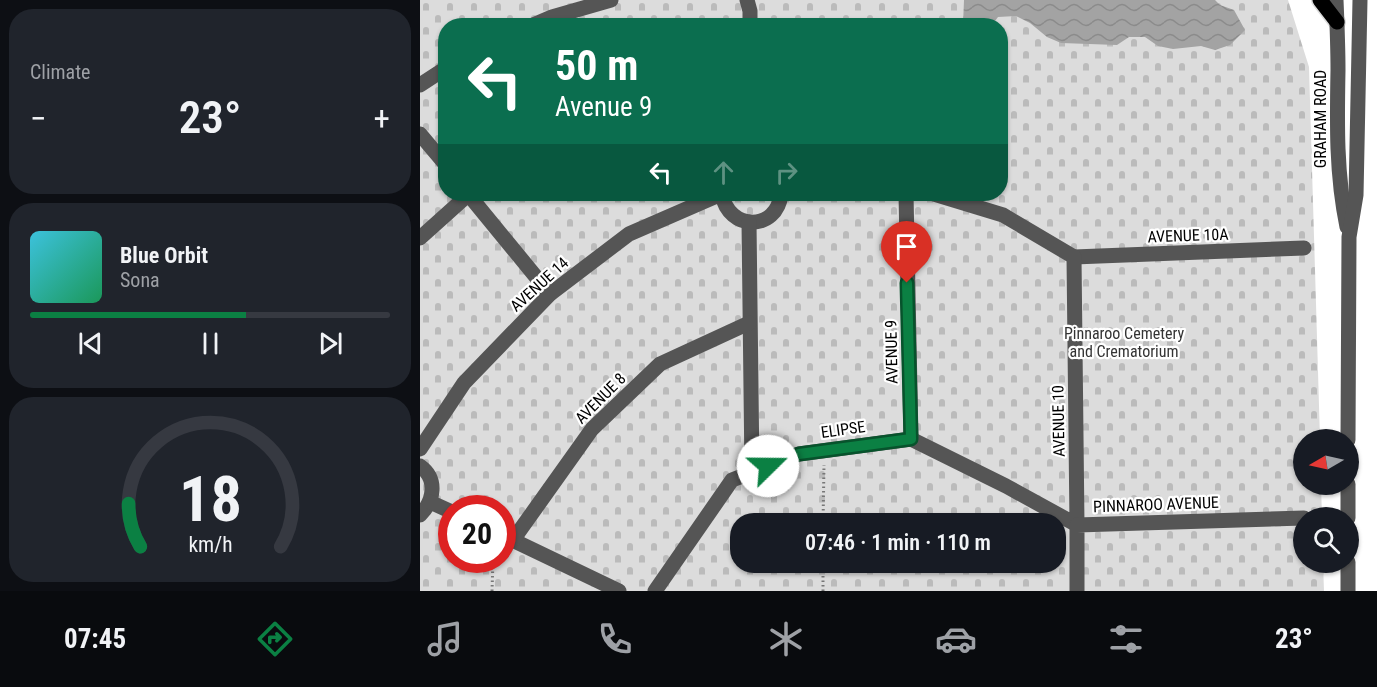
<!DOCTYPE html>
<html lang="en">
<head>
<meta charset="utf-8">
<style>
  :root { --surface:#171b24; --page:#20242c; --text:#f1f3f6; --muted:#9ea1a6; --line:#363941; --accent:#0b8043 }
  body { margin:0; font-family:"Roboto Condensed",sans-serif; background:var(--page); color:var(--text); height:100vh; display:flex; flex-direction:column; font-size:22px; white-space:nowrap }
  * { box-sizing:border-box; margin:0 }
  p { font-size:20px; color:var(--muted) }
  .icon { flex:none; width:33px; height:33px; fill:none; stroke:currentColor; stroke-width:2; stroke-linecap:round; stroke-linejoin:round }
  .map { position:relative; flex:1; overflow:hidden }
  .sheet { display:flex; flex-direction:column; gap:9px; padding:9px; background:#0d0f14; width:420px }
  .sheet>* { flex:none }
  .hud { position:absolute; left:18px; top:18px; width:570px; height:183px; border-radius:24px; box-shadow:0 2px 4px #0004; background:#0b6e4f; color:#fff; overflow:hidden }
  .needle { width:39px; rotate:261deg }
  .tools { position:absolute; left:873px; top:429px; display:grid; gap:12px }
  .tools a { display:grid; place-items:center; width:66px; height:66px; border-radius:50%; background:var(--surface); box-shadow:0 2px 4px #0004; font-size:30px }
  .speed { position:absolute; left:18px; top:495px; display:flex; gap:12px; font-size:30px; font-weight:700; text-align:center }
  .speed>* { display:grid; place-content:center; width:78px; height:78px; border-radius:50%; background:var(--surface); box-shadow:0 2px 4px #0004; line-height:1 }
  .speed .limit { border:9px solid #d22; background:#fff; color:#111 }
  .pin { position:absolute; display:grid; place-items:center; width:51px; height:51px; color:#fff; margin:-62px -26px; border-radius:50% 50% 50% 0; rotate:-45deg; box-shadow:0 0 6px #0007 }
  .pin .icon { rotate:45deg }
  .me { position:absolute; width:66px; margin:-33px; rotate:68deg; stroke-linejoin:round; filter:drop-shadow(0 0 4px #0008) }
  .turn { display:flex; align-items:center; gap:21px; height:126px; padding:0 18px; font-size:27px }
  .turn .icon { width:78px; height:78px; stroke-width:2.5 }
  .turn b { display:block; font-size:42px; line-height:51px }
  .lanes { display:flex; align-items:center; height:57px; padding:0 18px; background:#0003; justify-content:center; gap:30px; direction:ltr }
  .lanes .off { opacity:.35 }
  .big { font-size:45px; font-weight:600; line-height:1.1 }
  .sheet .card { flex:1; display:flex; flex-direction:column; justify-content:center; gap:9px; min-width:0; padding:0 21px; border-radius:24px; background:var(--page) }
  .sheet .dial { align-items:center; gap:0 }
  .dial svg { height:156px; overflow:visible; fill:none; stroke:var(--line); stroke-width:7; stroke-linecap:round; text-anchor:middle }
  .dial text { fill:var(--text); stroke:none }
  .song { display:flex; align-items:center; gap:18px }
  .cover { width:72px; height:72px; border-radius:9px; background:linear-gradient(135deg,hsl(190 70% 55%),hsl(150 70% 35%)) }
  .played { height:6px; border-radius:3px; background:linear-gradient(90deg,var(--accent) 60%,var(--line) 60%) }
  .keys { display:flex; justify-content:space-around; direction:ltr }
  .heat { display:flex; justify-content:space-between; align-items:center; font-size:33px; direction:ltr }
  .trip { position:absolute; left:310px; top:513px; width:336px; height:60px; border-radius:24px; background:var(--surface); box-shadow:0 2px 4px #0004; font-weight:600; line-height:60px; text-align:center }
  .tabs { display:flex; height:96px; justify-content:space-around; align-items:center; background:#090b0e; color:var(--muted) }
  .tabs .icon { width:42px; height:42px }
  .tabs .on { color:var(--accent) }
  .tabs b { font-size:27px; color:var(--text) }
  main { display:flex; flex:1; min-height:0 }
  .map>svg:first-child { display:block }
  .cemetery { fill:url(#cemetery-stones); fill-rule:evenodd }
  .water { fill:url(#water-waves) }
  .lines { fill:none; stroke-linecap:round; stroke-linejoin:round }
  .major-casing { stroke:#dbdbdb; stroke-width:18 }
  .path { stroke:#777; stroke-width:3; stroke-dasharray:1.5 3; stroke-linecap:butt }
  .minor { stroke:#555; stroke-width:15 }
  .major { stroke:#000; stroke-width:15 }
  .route-casing { stroke:#07532c; stroke-width:15 }
  .route { stroke:#0b8043; stroke-width:10 }
  .labels { text-anchor:middle; stroke-width:4.5; stroke-linejoin:round; paint-order:stroke }
  .street-label { font-size:16px; fill:#000; stroke:#fff }
  .park-label { font-size:16px; fill:#333; stroke:#fff }
</style>
</head>
<body>
<main>
<section class="sheet">
<div class="card"><p>Climate</p>
<div class="heat"><a>−</a><b class="big">23°</b><a>+</a></div>
</div>
<div class="card">
<div class="song"><i class="cover"></i><div><b>Blue Orbit</b><p>Sona</p></div></div>
<div class="played"></div>
<div class="keys"><svg class="icon" aria-label="previous" viewBox="0 0 24 24"><path d="M18 5L8 12l10 7zM5 5v14"/></svg><svg class="icon" aria-label="pause" viewBox="0 0 24 24"><path d="M8 5v14M16 5v14"/></svg><svg class="icon" aria-label="next" viewBox="0 0 24 24"><path d="M6 5l10 7-10 7zM19 5v14"/></svg></div>
</div>
<div class="card dial"><svg viewBox="0 0 100 80">
<path d="M14 69A42 42 0 1 1 86 69"/>
<path d="M14 69A42 42 0 0 1 8 47" stroke="#0b8043"/>
<text x="50" y="56" font-size="32" font-weight="700">18</text>
<text x="50" y="72" font-size="11">km/h</text>
</svg></div>
</section>
<div class="map">
<svg width="957" height="591" viewBox="0 0 957 591">
  <defs>
    <pattern id="cemetery-stones" width="16" height="16" patternUnits="userSpaceOnUse" patternTransform="scale(1.5)"><rect width="16" height="16" fill="#dcdcdc"/><path d="M2 7V4a2 2 0 0 1 4 0v3zM10 15v-3a2 2 0 0 1 4 0v3z" fill="#bbb"/></pattern>
    <pattern id="water-waves" width="16" height="10" patternUnits="userSpaceOnUse" patternTransform="scale(1.5)"><rect width="16" height="10" fill="#a3a3a3"/><path d="M0 5q4-4 8 0t8 0" fill="none" stroke="#8b8b8b"/></pattern>
  </defs>
  <rect width="100%" height="100%" fill="#fff"/>
  <!-- cemetery -->
  <path class="cemetery" d="M 0,0 L 868,0 L 889,67 L 900,439 L 884,440 L 884,484 L 901,485 L 902,517 L 884,518 L 884,562 L 903,563 L 904,591 L 0,591 ZM 26,26 L 580,26 L 580,194 L 26,194 ZM 32,508 L 82,508 L 82,560 L 32,560 ZM 321,524 L 636,524 L 636,562 L 321,562 Z"/>
  <!-- water -->
  <path class="water" d="M 544,0 L 795,0 L 800,5 L 814,10 L 825,30 L 810,45 L 795,50 L 781,46 L 753,49 L 738,46 L 725,37 L 709,37 L 697,45 L 641,43 L 627,37 L 610,23 L 596,16 L 578,17 L 572,25 L 543,25 Z"/>
  <g class="lines">
    <defs>
      <path id="major" d="M 900,0 L 917,22"/>
    </defs>
    <!-- major casing -->
    <use href="#major" class="major-casing"/>
    <!-- path -->
    <g class="path">
      <path d="M 403,524 L 404,465"/>
      <path d="M 72,591 L 73,560"/>
      <path d="M 403,591 L 403,562"/>
    </g>
    <!-- minor -->
    <g class="minor">
      <path d="M 327,0 L 330,11 L 330,26"/>
      <path d="M 916,0 C 917,23 918,47 918,70 C 917,123 916,174 927,227"/>
      <path d="M 111,26 L 132,17 L 191,0"/>
      <path d="M 0,85 L 26,68"/>
      <path d="M 0,134 L 26,165"/>
      <path d="M 48,194 L 130,294"/>
      <path d="M 302,194 C 308,231 357,232 361,194"/>
      <path d="M 486,194 L 491,439"/>
      <path d="M 329,222 L 332,472"/>
      <path d="M 0,238 L 49,194"/>
      <path d="M 654,257 L 884,248"/>
      <path d="M 928,440 L 929,237 L 936,195 L 940,0"/>
      <path d="M 0,449 L 44,383 L 130,294 L 209,234 L 301,194"/>
      <path d="M 0,466 C 18,479 14,501 0,515"/>
      <path d="M 10,502 L 32,512"/>
      <path d="M 928,518 L 928,484"/>
      <path d="M 82,535 L 199,591"/>
      <path d="M 93,540 L 172,429 L 240,364 L 329,323"/>
      <path d="M 928,562 L 928,591"/>
      <path d="M 235,591 L 312,480 L 379,454 L 491,439 L 586,486 L 657,525 L 654,257 L 583,215 L 514,194"/>
      <path d="M 657,591 L 657,525 L 884,518"/>
    </g>
    <!-- major -->
    <use href="#major" class="major"/>
  </g>
  <g class="lines">
    <defs>
      <path id="route" d="M 348,466 L 379,454 L 491,439 L 487,283"/>
    </defs>
    <!-- route casing -->
    <use href="#route" class="route-casing"/>
    <!-- route -->
    <use href="#route" class="route"/>
  </g>
  <g class="labels">
    <!-- street labels -->
    <g class="street-label">
      <text transform="translate(900 119) rotate(-90)" y="6">GRAHAM ROAD</text>
      <text transform="translate(768 235) rotate(-2)" y="6">AVENUE 10A</text>
      <text transform="translate(119 284) rotate(-42)" y="6">AVENUE 14</text>
      <text transform="translate(471 352) rotate(-91)" y="6">AVENUE 9</text>
      <text transform="translate(180 398) rotate(-45)" y="6">AVENUE 8</text>
      <text transform="translate(638 421) rotate(-91)" y="6">AVENUE 10</text>
      <text transform="translate(423 429) rotate(-8)" y="6">ELIPSE</text>
      <text transform="translate(736 504) rotate(-2)" y="6">PINNAROO AVENUE</text>
    </g>
    <!-- park labels -->
    <g class="park-label">
      <text x="704" y="339">Pinnaroo Cemetery<tspan x="704" dy="18">and Crematorium</tspan></text>
    </g>
  </g>
</svg>
<div class="tools">
<a><svg class="needle" viewBox="-14 -14 28 28"><path d="M0-13l5 13h-10z" fill="#e53935"/><path d="M0 13l5-13h-10z" fill="#9ea1a6"/></svg></a>
<a><svg class="icon" aria-label="search" viewBox="0 0 24 24"><circle cx="10" cy="10" r="6"/><path d="M15 15l6 6"/></svg></a>
</div>
<div class="speed"><div class="limit">20</div></div>
<div class="pin" style="left:487px;top:283px;background:#d93025"><svg class="icon" aria-label="arrive" viewBox="0 0 24 24"><path d="M6 21V4h12l-3 4 3 4H6"/></svg></div>
<svg class="me" style="left:348px;top:466px" viewBox="-20 -20 40 40"><circle r="19" fill="#fff"/><path d="M0-13L10 11 0 6-10 11z" fill="#0b8043"/></svg>
<div class="trip">07:46 · 1 min · 110 m</div>
<div class="hud">
<div class="turn"><svg class="icon" aria-label="left" viewBox="0 0 24 24"><path d="M17 20v-9H6M10 6l-5 5 5 5"/></svg><div><b>50 m</b>Avenue 9</div></div>
<div class="lanes"><svg class="icon" aria-label="left" viewBox="0 0 24 24"><path d="M17 20v-9H6M10 6l-5 5 5 5"/></svg><svg class="icon off" aria-label="ahead" viewBox="0 0 24 24"><path d="M12 20V5M6 11l6-6 6 6"/></svg><svg class="icon off" aria-label="right" viewBox="0 0 24 24"><path d="M7 20v-9h11M14 6l5 5-5 5"/></svg></div>
</div>
</div>
</main>
<nav class="tabs">
<b>07:45</b>
<svg class="icon on" aria-label="directions" viewBox="0 0 24 24"><path d="M12 3l9 9-9 9-9-9zM9 14v-3h6M13 9l2 2-2 2"/></svg>
<svg class="icon" aria-label="music" viewBox="0 0 24 24"><path d="M9 18V5l10-2v13"/><circle cx="6" cy="18" r="3"/><circle cx="16" cy="16" r="3"/></svg>
<svg class="icon" aria-label="phone" viewBox="0 0 24 24"><path d="M5 4h4l2 5-3 2q2 4 5 5l2-3 5 2v4C11 20 4 13 5 4z"/></svg>
<svg class="icon" aria-label="climate" viewBox="0 0 24 24"><path d="M12 3v18M4 7l16 10M4 17L20 7"/></svg>
<svg class="icon" aria-label="car" viewBox="0 0 24 24"><path d="M5 17H2v-5l4-1 3-4h7l3 4 3 1v5h-3M9 17h6M6 11h13"/><circle cx="7" cy="17" r="2"/><circle cx="17" cy="17" r="2"/></svg>
<svg class="icon" aria-label="filters" viewBox="0 0 24 24"><path d="M4 7h16M4 17h16"/><circle cx="9" cy="7" r="2"/><circle cx="15" cy="17" r="2"/></svg>
<b>23°</b>
</nav>
</body>
</html>
